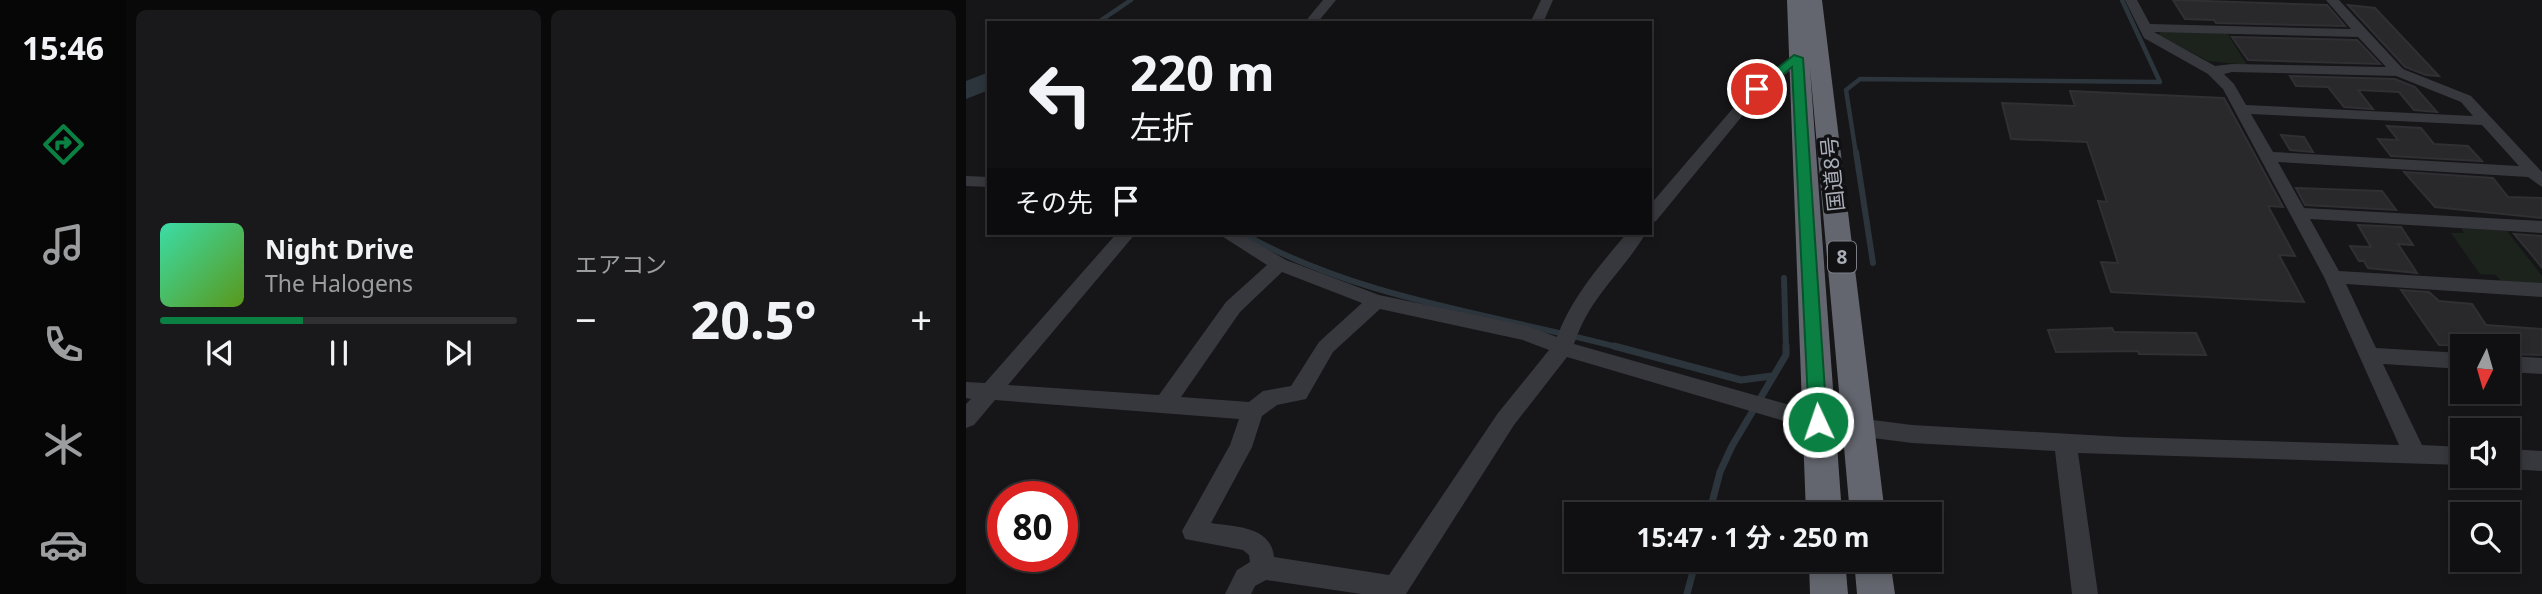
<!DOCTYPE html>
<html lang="ja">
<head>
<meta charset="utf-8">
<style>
  :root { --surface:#101012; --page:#19191b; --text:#f1f3f6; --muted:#9c9d9f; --line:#303032; --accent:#0b8043 }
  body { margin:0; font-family:"Noto Sans","Noto Sans JP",sans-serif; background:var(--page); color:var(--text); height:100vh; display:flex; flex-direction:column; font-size:26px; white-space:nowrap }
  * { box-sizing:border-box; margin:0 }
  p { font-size:23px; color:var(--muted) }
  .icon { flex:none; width:38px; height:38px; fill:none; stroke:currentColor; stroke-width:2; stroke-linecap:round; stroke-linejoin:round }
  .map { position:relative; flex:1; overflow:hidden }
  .side { display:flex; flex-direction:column; gap:10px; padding:10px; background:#09090a; width:840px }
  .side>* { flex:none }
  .top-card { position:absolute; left:21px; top:21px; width:665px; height:214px; border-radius:0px; box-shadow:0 4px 10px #0003,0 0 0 2px var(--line); background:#101012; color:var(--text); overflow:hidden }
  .needle { width:46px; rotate:185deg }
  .buttons { position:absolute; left:1484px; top:334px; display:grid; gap:14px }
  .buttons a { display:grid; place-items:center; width:70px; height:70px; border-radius:0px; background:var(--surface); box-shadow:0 4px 10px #0003,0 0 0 2px var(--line); font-size:35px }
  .speed { position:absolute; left:21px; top:481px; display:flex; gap:14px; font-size:35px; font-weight:700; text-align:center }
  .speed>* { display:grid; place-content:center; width:91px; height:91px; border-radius:50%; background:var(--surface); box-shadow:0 4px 10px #0003,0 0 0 2px var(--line); line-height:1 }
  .speed .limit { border:10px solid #d22; background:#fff; color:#111 }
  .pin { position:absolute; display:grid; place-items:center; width:60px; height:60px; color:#fff; margin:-30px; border:4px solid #fff; border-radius:50%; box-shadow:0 2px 7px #0007 }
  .me { position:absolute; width:77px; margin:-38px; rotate:357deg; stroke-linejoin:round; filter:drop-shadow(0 0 5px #0008) }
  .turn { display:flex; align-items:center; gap:24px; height:147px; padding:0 28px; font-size:32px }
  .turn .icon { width:91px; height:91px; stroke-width:2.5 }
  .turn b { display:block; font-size:49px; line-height:60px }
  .then { display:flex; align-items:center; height:66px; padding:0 28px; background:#0003; gap:14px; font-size:26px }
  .big { font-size:52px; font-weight:700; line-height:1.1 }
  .side .card { flex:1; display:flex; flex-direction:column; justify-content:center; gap:10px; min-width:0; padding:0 24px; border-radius:10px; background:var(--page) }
  .song { display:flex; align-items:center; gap:21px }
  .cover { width:84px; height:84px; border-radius:10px; background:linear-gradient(135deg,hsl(160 70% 55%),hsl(90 70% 35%)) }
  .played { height:7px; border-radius:4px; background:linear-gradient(90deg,var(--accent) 40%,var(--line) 40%) }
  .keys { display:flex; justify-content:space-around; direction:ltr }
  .heat { display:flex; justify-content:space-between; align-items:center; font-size:38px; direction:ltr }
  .side .tiles { flex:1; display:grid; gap:10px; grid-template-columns:repeat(2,1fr) }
  .trip { position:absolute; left:598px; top:502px; width:378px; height:70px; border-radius:0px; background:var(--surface); box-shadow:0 4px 10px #0003,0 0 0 2px var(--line); font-weight:700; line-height:70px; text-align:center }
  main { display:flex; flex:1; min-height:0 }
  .dock { display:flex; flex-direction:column; width:126px; justify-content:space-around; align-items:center; background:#060607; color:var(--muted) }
  .dock .icon { width:49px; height:49px }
  .dock .current { color:var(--accent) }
  .dock b { font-size:32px; color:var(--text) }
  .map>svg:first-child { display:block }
  .green { fill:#1c231d }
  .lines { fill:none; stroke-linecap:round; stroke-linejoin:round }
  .stream-far2 { stroke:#2c353c; stroke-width:4.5 }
  .stream-far1 { stroke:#2c353c; stroke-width:6 }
  .stream { stroke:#2c353c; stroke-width:7 }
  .river { fill:#2c353c; fill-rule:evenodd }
  .building { fill:#29292c; stroke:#303034; stroke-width:2 }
  .minor { fill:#37383d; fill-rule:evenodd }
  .highway { fill:#63666e; fill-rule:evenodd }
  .route { fill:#0b8043; stroke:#07532c; stroke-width:2 }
  .labels { text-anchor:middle; stroke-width:7; stroke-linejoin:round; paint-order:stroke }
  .shield { fill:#111113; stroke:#7b7e86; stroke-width:2 }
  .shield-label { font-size:19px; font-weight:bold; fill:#a8adb8 }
  .street-label { font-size:21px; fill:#a8adb8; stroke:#111113 }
</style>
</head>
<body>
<main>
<nav class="dock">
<b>15:46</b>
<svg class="icon current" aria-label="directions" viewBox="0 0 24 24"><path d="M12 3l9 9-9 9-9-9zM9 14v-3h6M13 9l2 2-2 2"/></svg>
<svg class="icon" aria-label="music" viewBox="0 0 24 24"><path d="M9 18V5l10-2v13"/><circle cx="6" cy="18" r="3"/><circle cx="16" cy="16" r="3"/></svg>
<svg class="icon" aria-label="phone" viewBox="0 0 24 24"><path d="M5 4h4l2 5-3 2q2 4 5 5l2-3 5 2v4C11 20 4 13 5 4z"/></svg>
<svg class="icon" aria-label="climate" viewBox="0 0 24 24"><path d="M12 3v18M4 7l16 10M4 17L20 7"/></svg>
<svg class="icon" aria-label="car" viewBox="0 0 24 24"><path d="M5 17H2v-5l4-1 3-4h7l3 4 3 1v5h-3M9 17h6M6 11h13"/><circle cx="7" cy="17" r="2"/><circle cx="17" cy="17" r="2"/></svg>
</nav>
<section class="side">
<div class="tiles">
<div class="card">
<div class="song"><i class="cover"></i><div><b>Night Drive</b><p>The Halogens</p></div></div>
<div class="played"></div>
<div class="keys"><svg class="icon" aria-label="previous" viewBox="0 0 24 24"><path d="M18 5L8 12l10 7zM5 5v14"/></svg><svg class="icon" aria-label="pause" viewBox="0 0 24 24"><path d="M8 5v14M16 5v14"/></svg><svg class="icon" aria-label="next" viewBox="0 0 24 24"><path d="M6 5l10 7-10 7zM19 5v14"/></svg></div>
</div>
<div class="card"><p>エアコン</p>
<div class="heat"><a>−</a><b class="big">20.5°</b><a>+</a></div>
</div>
</div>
</section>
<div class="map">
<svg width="1576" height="594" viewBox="0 0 1576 594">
  <rect width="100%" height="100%" fill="#161618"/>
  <!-- green -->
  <g class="green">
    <path d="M 1196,31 L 1261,33 L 1281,65 L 1242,61 L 1192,35 Z"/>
    <path d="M 1495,228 L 1541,231 L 1576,276 L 1576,284 L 1535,281 L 1530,275 L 1514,274 L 1485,233 L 1498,233 Z"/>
  </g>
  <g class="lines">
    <!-- stream-far2 -->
    <g class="stream-far2">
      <path d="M 131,23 L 165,0"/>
      <path d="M 890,154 L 880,90 L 894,79 L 1194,82 L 1156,0"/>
    </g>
    <!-- stream-far1 -->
    <g class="stream-far1">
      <path d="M 890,152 L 907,263"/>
      <path d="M 276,233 C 392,299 527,314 655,348"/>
      <path d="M 818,278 L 820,348"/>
    </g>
    <!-- stream -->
    <g class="stream">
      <path d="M 648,346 L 775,380 L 806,376"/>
      <path d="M 743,514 L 754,472 L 766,446 L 820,355 L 820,346"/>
      <path d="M 721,594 L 730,560"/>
    </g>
    <!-- river -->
    <path class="river" d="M 23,72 L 23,90 L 0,99 L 0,81 Z"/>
  </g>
  <!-- building -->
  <g class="building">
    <path d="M 1207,0 L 1361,5 L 1379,26 L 1250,23 L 1248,20 L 1219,19 Z"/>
    <path d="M 1382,5 L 1409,8 L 1473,76 L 1460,75 L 1439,67 Z"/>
    <path d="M 1266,37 L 1391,40 L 1414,64 L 1282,60 Z"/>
    <path d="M 1324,76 L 1429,79 L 1449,87 L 1471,112 L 1448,110 L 1433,92 L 1392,90 L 1407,109 L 1378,107 L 1362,87 L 1330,86 Z"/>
    <path d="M 1104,91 L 1258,98 L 1317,207 L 1302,206 L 1329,256 L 1313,255 L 1338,302 L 1145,292 L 1135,262 L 1152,263 L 1132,201 L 1141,202 L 1121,142 L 1045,139 L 1036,103 L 1109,106 Z"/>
    <path d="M 1421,126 L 1455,128 L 1468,144 L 1502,146 L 1516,161 L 1425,156 L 1412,139 L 1432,140 Z"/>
    <path d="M 1315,135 L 1338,137 L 1347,152 L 1324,150 Z"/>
    <path d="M 1438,172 L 1527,178 L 1542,197 L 1576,198 L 1576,218 L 1469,207 Z"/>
    <path d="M 1330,188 L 1416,191 L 1430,210 L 1339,205 Z"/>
    <path d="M 1392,225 L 1435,227 L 1447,245 L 1432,244 L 1451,273 L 1402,268 L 1398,261 L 1393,261 L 1384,246 L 1405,247 Z"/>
    <path d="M 1548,234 L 1576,236 L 1576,268 L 1565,254 Z"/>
    <path d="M 1435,290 L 1463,292 L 1473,301 L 1506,304 L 1520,325 L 1576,329 L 1576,355 L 1542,354 L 1542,346 L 1473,345 Z"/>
    <path d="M 1146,328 L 1148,332 L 1230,333 L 1240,355 L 1173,354 L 1172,351 L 1090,352 L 1082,330 Z"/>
  </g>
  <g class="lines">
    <!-- minor -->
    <g class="minor">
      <path d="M 357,0 L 370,0 L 351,23 L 338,23 Z"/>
      <path d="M 575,0 L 587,0 L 577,23 L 564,23 Z"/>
      <path d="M 1159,0 L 1171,0 L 1184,24 L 1385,29 L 1360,0 L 1373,0 L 1437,69 L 1505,96 L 1576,172 L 1576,187 L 1562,177 L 1312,162 L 1338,208 L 1576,221 L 1576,233 L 1344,219 L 1373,271 L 1576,283 L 1576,297 L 1380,284 L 1410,348 L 1496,353 L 1496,369 L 1417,364 L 1456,445 L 1496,447 L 1496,465 L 1112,453 L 1132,594 L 1106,594 L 1089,451 L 946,443 L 852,431 L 601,357 L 548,425 L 440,594 L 395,594 L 300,580 L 289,586 L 285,594 L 259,594 L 271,570 L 284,562 L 283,555 L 277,550 L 219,539 L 216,531 L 264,445 L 273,419 L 29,400 L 8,425 L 0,428 L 0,404 L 5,399 L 0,398 L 0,382 L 19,383 L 151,233 L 170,233 L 42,385 L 193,395 L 260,302 L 301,265 L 251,233 L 273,233 L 320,260 L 413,295 L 561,326 L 591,337 C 605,298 635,264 661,233 L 680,233 C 657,272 624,296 608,344 L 852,413 L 946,425 L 1158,437 L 1433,445 L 1358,277 L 1257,89 L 1242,74 L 1178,38 ZM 1188,32 L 1392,37 L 1420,67 L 1266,64 L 1249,66 ZM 1266,72 L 1430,76 L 1495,102 L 1507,116 L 1280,105 L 1268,84 L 1258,74 ZM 1285,114 L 1516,125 L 1553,166 L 1307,152 ZM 316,272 L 396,303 L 353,342 L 325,386 L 297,391 L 283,402 L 215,397 L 274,312 ZM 414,309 L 557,340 L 583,350 L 532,413 L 423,575 L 308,557 C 305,526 270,527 245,523 L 286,447 L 296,416 L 311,405 L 340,399 L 367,352 Z"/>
      <path d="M 832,54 L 839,58 L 837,61 L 796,92 L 690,221 L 684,223 L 684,205 L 786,86 Z"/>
      <path d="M 0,176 L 23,177 L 23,187 L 0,186 Z"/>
      <path d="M 1542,356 L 1576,358 L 1576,374 L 1542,372 Z"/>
      <path d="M 1542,449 L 1576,451 L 1576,471 L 1542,469 Z"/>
    </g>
    <!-- highway -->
    <g class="highway">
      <path d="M 821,0 L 856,0 L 919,514 L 884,514 L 844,68 L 876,514 L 840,514 Z"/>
      <path d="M 843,560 L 879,560 L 882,594 L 844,594 Z"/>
      <path d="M 888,560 L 924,560 L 929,594 L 891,594 Z"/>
    </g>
  </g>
  <!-- route -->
  <path class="route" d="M 828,55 L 837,58 L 861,422 L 852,430 L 843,422 L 826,67 L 795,92 L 785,89 Z"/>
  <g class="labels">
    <!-- shield labels -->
    <rect class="shield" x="862" y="241.5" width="28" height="31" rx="5"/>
    <g class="shield-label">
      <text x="876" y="264">8</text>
    </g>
    <!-- street labels -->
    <g class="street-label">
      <text transform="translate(867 174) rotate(-96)" y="7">国道8号</text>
    </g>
  </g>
</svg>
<div class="buttons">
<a><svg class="needle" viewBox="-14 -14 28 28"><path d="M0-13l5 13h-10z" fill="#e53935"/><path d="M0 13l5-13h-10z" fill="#9c9d9f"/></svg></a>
<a><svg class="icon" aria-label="sound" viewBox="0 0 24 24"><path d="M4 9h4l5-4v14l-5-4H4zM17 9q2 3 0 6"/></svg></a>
<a><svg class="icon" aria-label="search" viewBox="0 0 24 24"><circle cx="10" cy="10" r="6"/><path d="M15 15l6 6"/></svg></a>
</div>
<div class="speed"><div class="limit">80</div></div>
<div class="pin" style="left:791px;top:89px;background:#d93025"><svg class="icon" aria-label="arrive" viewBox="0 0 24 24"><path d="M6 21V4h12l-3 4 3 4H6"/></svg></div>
<svg class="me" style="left:852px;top:422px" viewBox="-20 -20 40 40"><circle r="17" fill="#0b8043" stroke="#fff" stroke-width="3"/><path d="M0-11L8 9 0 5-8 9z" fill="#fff"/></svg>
<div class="trip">15:47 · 1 分 · 250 m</div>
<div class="top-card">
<div class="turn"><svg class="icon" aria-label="left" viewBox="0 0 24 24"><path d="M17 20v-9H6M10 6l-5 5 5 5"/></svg><div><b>220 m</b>左折</div></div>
<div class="then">その先<svg class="icon" aria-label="arrive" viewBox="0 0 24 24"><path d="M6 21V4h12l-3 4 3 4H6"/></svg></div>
</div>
</div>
</main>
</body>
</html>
